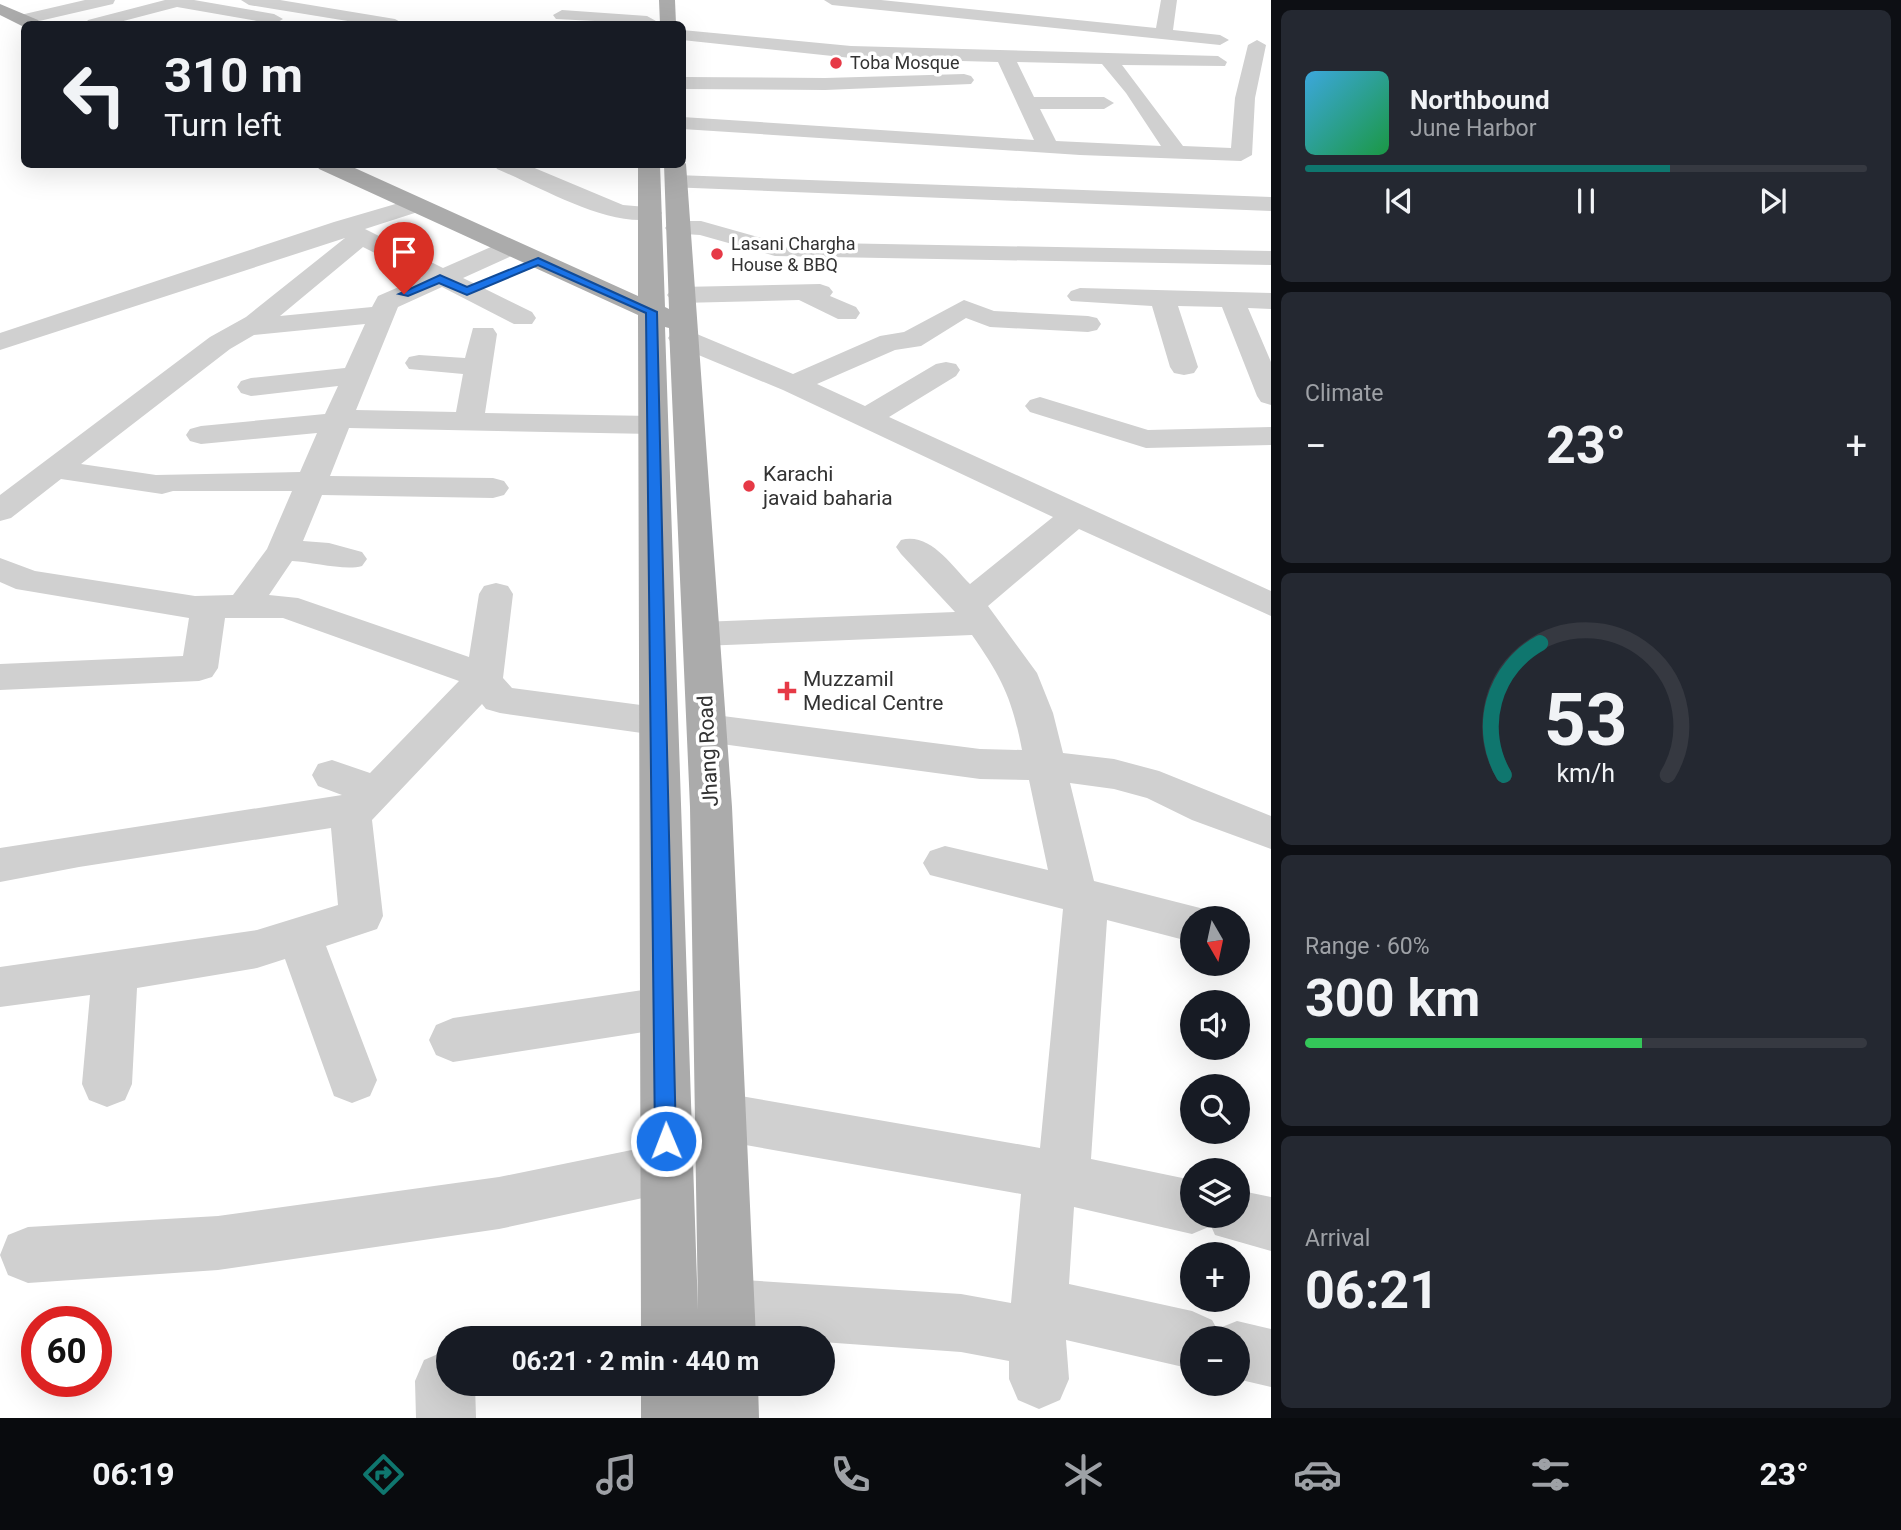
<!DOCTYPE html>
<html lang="en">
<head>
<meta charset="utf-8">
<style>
  body { margin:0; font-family:Roboto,sans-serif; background:#242831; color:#f1f3f6; height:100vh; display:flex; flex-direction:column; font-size:26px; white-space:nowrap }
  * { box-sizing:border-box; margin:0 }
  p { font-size:23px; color:#9ea1a6 }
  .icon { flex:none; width:38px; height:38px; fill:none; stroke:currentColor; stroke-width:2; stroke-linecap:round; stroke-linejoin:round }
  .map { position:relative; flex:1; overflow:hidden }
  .panel { display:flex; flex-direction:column; gap:10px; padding:10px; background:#0d0f14; width:630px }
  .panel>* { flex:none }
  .guide { position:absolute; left:21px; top:21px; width:665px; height:147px; border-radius:10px; box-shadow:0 7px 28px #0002; background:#171b24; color:#f1f3f6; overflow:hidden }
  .needle { width:46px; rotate:171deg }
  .tools { position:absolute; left:1180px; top:906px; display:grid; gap:14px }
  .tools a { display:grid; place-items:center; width:70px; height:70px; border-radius:50%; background:#171b24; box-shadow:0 7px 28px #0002; font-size:35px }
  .speed { position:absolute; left:21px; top:1306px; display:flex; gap:14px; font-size:35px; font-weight:700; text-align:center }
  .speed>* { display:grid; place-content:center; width:91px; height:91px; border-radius:50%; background:#171b24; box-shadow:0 7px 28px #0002; line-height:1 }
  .speed .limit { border:10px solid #d22; background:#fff; color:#111 }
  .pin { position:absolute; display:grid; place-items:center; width:60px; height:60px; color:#fff; margin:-72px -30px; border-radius:50% 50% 50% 0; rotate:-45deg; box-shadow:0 0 7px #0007 }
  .pin .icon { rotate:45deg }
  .me { position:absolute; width:77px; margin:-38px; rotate:359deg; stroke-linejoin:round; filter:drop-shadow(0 0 5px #0008) }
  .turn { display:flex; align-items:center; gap:24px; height:147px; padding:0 28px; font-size:32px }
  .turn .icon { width:91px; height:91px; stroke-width:2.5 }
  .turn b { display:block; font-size:49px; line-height:60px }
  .big { font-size:52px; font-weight:700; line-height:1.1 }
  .panel .tile { flex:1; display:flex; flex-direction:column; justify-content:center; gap:10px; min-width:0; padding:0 24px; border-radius:10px; background:#242831 }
  .panel .dial { align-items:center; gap:0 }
  .dial svg { height:182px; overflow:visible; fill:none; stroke:#363941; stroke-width:7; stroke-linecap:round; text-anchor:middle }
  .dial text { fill:#f1f3f6; stroke:none }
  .song { display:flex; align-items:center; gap:21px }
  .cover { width:84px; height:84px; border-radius:10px; background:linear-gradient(135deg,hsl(200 70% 55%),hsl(140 70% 35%)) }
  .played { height:7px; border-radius:4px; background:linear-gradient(90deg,#0f766e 65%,#363941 65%) }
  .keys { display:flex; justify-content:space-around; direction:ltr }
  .heat { display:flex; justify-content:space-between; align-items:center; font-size:38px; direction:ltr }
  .charge { height:10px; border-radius:5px; background:linear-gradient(90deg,#34c759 60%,#363941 0) }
  .trip { position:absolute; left:436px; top:1326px; width:399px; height:70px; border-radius:35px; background:#171b24; box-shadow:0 7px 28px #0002; font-weight:700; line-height:70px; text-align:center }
  .tabs { display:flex; height:112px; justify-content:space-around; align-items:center; background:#090b0e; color:#9ea1a6 }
  .tabs .icon { width:49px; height:49px }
  .tabs .active { color:#0f766e }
  .tabs b { font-size:32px; color:#f1f3f6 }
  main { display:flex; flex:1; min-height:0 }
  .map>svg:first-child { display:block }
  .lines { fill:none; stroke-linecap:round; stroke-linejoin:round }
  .minor { fill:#d0d0d0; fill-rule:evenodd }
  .major { fill:#ababab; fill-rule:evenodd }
  .route { fill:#1a73e8; stroke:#114b97; stroke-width:2 }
  .poi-dot { fill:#e63946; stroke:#fff; stroke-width:2.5 }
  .labels { text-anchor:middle; stroke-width:7; stroke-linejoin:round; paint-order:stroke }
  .far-poi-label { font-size:18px; fill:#333; stroke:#fff; text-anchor:start }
  .poi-label { font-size:21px; fill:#333; stroke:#fff; text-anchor:start }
  .street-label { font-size:21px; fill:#333; stroke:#fff }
</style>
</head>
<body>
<main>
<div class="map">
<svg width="1271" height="1418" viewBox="0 0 1271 1418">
  <rect width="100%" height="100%" fill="#fff"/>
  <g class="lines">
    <path class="minor" d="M 85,0 L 115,0 L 113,4 L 22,25 L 13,20 L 16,16 Z
      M 165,0 L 194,0 L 274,14 L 283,19 L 274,24 L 177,7 L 112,24 L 85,24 L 88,20 Z
      M 241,0 L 280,0 L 395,19 L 404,24 L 366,24 L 249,5 Z
      M 824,0 L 881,0 L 1156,28 L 1161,0 L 1177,0 L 1173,30 L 1220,35 L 1229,40 L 1220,45 L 832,5 Z
      M 562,10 L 647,16 L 656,21 L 653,24 L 556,19 L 553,15 Z
      M 682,30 L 851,46 L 1218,56 L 1227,62 L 1225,66 L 1122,65 L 1183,146 L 1231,148 L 1235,98 L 1248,45 L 1257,40 L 1266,45 L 1255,98 L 1252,155 L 1241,161 L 1080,155 L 682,129 L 682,117 L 1034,140 L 998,62 L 851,58 L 682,40 ZM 1017,62 L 1102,64 L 1126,93 L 1161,146 L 1056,141 L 1040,109 L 1104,109 L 1114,103 L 1104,97 L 1034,97 Z
      M 964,74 L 971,76 L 974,80 L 971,84 L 825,90 L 682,89 L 682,77 L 825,78 Z
      M 494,164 L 525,164 L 623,205 L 658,208 L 662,213 L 658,218 C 611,230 541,187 497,169 Z
      M 676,175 L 1271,197 L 1271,211 L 668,187 L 665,182 L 668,177 Z
      M 416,198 L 424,200 L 428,205 L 424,210 L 365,229 L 443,268 L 500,243 L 518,243 L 521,248 L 518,253 L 463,278 L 532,312 L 536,318 L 532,324 L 514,324 L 442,287 L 398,307 L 356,410 L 456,412 L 463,374 L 409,369 L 405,363 L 409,357 L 419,355 L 465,358 L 473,328 L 493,328 L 497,334 L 485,413 L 652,416 L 663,419 L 667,425 L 663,431 L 652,434 L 349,428 L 330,476 L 493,478 L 504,481 L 509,488 L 504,495 L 493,498 L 322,495 L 303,541 L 329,543 L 362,552 L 367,559 L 362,566 C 345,571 313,562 292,561 L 269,595 L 298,598 L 469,657 L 479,594 L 484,586 L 496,583 L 508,586 L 513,594 L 503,678 L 512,688 L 656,707 L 670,711 L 675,721 L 670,731 L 656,735 L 500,713 L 486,709 L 482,704 L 372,820 L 383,916 L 377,929 L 326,946 L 377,1080 L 370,1096 L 352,1103 L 334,1096 L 285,959 L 257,968 L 137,988 L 132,1084 L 125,1100 L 107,1107 L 89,1100 L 82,1084 L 90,995 L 0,1007 L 0,967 L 257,930 L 338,905 L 331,828 L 79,867 L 0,882 L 0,848 L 342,795 L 318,786 L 312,775 L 318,764 L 332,760 L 370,773 L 459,681 L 283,618 L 225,618 L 218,668 L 212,677 L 199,681 L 0,690 L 0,664 L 183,656 L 189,618 L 16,589 L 0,582 L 0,558 L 35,571 L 195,596 L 233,595 L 267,549 L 292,491 L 173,491 L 162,494 L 61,479 L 11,518 L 0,521 L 0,495 L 210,337 L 246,317 L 345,238 L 0,350 L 0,333 L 334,222 ZM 363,247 L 422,277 L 378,296 L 372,307 L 280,316 ZM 365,324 L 345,368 L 251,378 L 241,381 L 237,387 L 241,393 L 251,396 L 338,386 L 325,414 L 201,426 L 190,429 L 186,435 L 190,441 L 201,444 L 317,433 L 300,472 L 156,475 L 81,464 L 230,349 L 254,335 Z
      M 677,221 L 701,221 L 776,242 L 1271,251 L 1271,265 L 775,256 L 700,235 L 669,233 L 665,228 L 669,223 Z
      M 820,284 L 829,287 L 833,292 L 830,296 L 856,307 L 860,313 L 856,319 L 838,319 L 799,300 L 680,303 L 671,300 L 667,295 L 671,290 L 680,287 Z
      M 1080,288 L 1271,293 L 1271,309 L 1248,308 L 1271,362 L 1271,405 L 1261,402 L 1257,396 L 1222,307 L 1178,306 L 1198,367 L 1194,373 L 1184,375 L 1174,373 L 1170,367 L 1152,306 L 1071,301 L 1067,296 L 1071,291 Z
      M 964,300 L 994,311 L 1088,316 L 1097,318 L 1101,324 L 1097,330 L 1088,332 L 990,327 L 966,318 L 921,346 L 895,350 L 817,384 L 865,406 L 936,364 L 946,362 L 956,364 L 960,370 L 956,376 L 889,417 L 1271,591 L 1271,616 L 1079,529 L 988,606 L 1037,673 L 1053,713 L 1063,753 L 1114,759 L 1159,771 L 1271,816 L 1271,849 L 1192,820 L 1147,798 L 1114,789 L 1070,783 L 1094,881 L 1208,910 L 1212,919 L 1192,919 L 1192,942 L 1107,920 L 1091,1159 L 1192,1180 L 1192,1216 L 1237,1216 L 1237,1190 L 1271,1197 L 1271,1251 L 1215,1235 L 1211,1226 L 1192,1234 L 1074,1207 L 1069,1284 L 1192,1311 L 1212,1320 L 1217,1329 L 1237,1321 L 1271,1329 L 1271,1387 L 1237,1379 L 1237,1339 L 1192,1339 L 1192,1369 L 1066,1340 L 1069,1379 L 1060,1400 L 1039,1409 L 1018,1400 L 1009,1379 L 1009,1361 L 961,1352 L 822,1342 L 822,1339 L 727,1335 L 707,1327 L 699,1307 L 707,1287 L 727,1279 L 961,1294 L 1011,1303 L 1021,1194 L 723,1141 L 705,1134 L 698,1117 L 705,1100 L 723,1093 L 1040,1148 L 1063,909 L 930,875 L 923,863 L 930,851 L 945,846 L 1048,870 L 1029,780 L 980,779 L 707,742 L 693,738 L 687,728 L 693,718 L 707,714 L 980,749 L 1022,750 C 1012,698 1002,678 972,635 L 701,646 L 688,643 L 683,634 L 688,625 L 701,622 L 955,612 L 901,554 L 896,547 L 901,540 C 930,532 951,565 970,584 L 1053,517 L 783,390 L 672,344 L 668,338 L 672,332 L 692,332 L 793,374 L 880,336 L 904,332 Z
      M 1040,397 L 1148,430 L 1271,427 L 1271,445 L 1146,448 L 1030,412 L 1025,406 L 1030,400 Z
      M 663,987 L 680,993 L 687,1008 L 680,1023 L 663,1029 L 453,1062 L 436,1055 L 429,1040 L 436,1025 L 453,1018 Z
      M 666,1143 L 685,1150 L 692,1168 L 685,1186 L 666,1193 L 499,1229 L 218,1270 L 28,1283 L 8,1275 L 0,1255 L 8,1235 L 28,1227 L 218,1216 L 499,1177 Z
      M 445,1351 L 448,1353 L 448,1384 L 475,1384 L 476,1418 L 416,1418 L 415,1381 L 424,1360 Z"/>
    <path class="major" d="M 659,0 L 675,0 L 676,24 L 660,24 Z
      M 0,4 L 38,20 L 41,24 L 24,24 L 24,27 L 0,15 Z
      M 682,159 L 686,164 L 732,807 L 756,1339 L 641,1339 L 638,315 L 319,169 L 316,164 L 346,164 L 638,296 L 638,164 L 660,164 L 665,307 L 669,309 L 664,164 L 682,164 ZM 665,327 L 669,328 L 690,807 L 698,1311 Z
      M 641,1384 L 758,1384 L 759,1418 L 641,1418 Z"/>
  </g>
  <path class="route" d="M 538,258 L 657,312 L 676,1141 L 673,1148 L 666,1151 L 658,1148 L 655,1141 L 646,313 L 538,265 L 467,295 L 439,283 L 408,296 L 399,294 L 440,275 L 467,287 Z"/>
  <g class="poi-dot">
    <circle cx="836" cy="63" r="7"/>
    <circle cx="717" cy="254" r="7"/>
    <circle cx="749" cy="486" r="7"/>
    <path d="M783.5 680.5h7v7h7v7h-7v7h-7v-7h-7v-7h7z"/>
  </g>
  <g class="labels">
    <g class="far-poi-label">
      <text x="850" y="69">Toba Mosque</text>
      <text x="731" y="250">Lasani Chargha<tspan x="731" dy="21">House &amp; BBQ</tspan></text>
    </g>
    <g class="poi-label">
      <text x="763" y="481">Karachi<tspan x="763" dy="24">javaid baharia</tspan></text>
      <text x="803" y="686">Muzzamil<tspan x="803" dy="24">Medical Centre</tspan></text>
    </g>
    <g class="street-label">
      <text transform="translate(708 751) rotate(-93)" y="7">Jhang Road</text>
    </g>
  </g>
</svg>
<div class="tools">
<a><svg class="needle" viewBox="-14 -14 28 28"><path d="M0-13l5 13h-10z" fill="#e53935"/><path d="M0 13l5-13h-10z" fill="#9ea1a6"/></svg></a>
<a><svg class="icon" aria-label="sound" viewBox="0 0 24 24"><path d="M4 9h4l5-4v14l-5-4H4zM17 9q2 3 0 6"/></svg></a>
<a><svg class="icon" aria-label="search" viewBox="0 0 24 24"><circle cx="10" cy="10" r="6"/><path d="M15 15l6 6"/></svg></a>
<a><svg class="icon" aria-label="layers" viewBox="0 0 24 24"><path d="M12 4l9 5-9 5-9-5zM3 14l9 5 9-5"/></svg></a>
<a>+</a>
<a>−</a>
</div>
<div class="speed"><div class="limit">60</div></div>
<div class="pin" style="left:404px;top:294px;background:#d93025"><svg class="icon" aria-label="arrive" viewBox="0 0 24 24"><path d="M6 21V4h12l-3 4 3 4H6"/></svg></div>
<svg class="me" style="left:666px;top:1141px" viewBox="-20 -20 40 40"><circle r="17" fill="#1a73e8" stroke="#fff" stroke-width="3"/><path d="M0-11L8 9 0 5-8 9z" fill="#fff"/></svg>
<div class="trip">06:21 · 2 min · 440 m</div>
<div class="guide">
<div class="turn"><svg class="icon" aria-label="left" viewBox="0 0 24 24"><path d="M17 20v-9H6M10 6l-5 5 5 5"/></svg><div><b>310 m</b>Turn left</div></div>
</div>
</div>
<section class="panel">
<div class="tile">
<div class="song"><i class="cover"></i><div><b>Northbound</b><p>June Harbor</p></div></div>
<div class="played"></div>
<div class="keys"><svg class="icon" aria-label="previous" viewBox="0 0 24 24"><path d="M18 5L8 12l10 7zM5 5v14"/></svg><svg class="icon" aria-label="pause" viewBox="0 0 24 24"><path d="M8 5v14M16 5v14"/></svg><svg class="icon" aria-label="next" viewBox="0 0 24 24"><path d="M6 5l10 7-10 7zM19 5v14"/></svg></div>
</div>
<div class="tile"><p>Climate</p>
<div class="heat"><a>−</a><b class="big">23°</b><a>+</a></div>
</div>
<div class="tile dial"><svg viewBox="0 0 100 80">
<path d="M14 69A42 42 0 1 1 86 69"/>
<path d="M14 69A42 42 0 0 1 30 11" stroke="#0f766e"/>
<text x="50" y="56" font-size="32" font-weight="700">53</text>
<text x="50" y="72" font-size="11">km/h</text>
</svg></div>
<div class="tile"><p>Range · 60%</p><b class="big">300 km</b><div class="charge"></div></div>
<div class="tile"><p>Arrival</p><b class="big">06:21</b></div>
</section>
</main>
<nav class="tabs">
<b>06:19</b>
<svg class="icon active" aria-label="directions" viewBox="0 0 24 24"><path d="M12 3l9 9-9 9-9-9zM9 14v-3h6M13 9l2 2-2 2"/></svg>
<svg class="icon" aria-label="music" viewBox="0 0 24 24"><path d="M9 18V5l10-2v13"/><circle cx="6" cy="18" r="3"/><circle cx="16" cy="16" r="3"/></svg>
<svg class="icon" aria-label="phone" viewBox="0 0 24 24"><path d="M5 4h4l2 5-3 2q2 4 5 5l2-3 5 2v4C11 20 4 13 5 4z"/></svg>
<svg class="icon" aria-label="climate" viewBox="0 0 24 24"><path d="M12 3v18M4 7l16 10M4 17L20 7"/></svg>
<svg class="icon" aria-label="car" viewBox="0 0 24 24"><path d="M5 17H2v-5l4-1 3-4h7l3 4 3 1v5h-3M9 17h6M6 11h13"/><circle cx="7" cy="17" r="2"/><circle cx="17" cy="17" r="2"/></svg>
<svg class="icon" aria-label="filters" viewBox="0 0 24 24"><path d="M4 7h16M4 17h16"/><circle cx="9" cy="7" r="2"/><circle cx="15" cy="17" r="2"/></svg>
<b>23°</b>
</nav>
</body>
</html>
